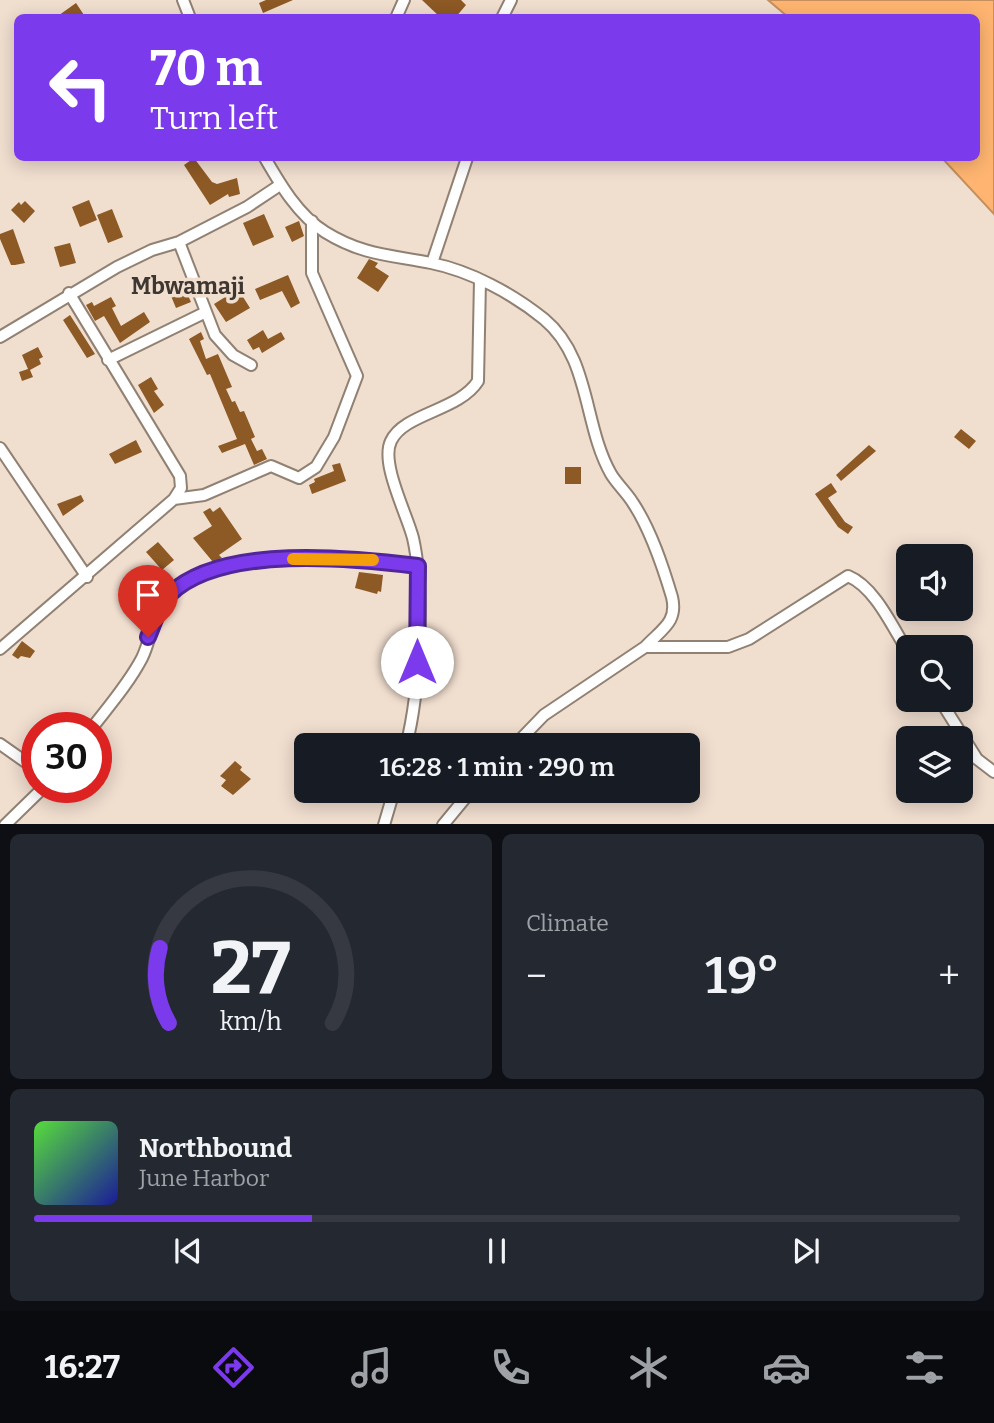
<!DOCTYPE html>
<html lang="en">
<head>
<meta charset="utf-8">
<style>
  body { margin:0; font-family:Bitter,serif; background:#242831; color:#f1f3f6; height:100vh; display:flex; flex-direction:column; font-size:26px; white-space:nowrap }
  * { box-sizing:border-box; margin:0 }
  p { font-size:23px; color:#9ea1a6 }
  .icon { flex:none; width:38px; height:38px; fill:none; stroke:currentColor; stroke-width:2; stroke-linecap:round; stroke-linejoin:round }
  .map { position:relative; height:824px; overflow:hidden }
  .side { display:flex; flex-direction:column; gap:10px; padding:10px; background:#0d0f14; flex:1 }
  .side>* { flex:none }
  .hud { position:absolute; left:14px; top:14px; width:966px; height:147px; border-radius:10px; box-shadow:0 4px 18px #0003; background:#7c3aed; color:#fff; overflow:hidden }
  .controls { position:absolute; left:896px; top:544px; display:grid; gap:14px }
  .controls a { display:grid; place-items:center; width:77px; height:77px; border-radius:10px; background:#171b24; box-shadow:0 4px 18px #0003; font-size:35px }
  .speed { position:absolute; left:21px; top:712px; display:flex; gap:14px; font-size:35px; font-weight:700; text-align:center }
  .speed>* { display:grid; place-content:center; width:91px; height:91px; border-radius:50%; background:#171b24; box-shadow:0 4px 18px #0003; line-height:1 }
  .speed .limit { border:10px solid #d22; background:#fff; color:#111 }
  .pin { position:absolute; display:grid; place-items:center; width:60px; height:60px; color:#fff; margin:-72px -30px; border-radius:50% 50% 50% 0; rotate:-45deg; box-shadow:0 0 7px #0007 }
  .pin .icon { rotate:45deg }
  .me { position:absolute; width:77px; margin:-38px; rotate:0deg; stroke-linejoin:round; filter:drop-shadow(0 0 5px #0008) }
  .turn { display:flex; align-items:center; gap:24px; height:147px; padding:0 21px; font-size:32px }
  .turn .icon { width:91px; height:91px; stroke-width:2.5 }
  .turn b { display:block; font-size:49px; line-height:60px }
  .big { font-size:52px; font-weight:600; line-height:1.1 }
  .side .widget { flex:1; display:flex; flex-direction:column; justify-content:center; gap:10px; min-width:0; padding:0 24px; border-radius:10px; background:#242831 }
  .side .dial { align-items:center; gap:0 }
  .dial svg { height:182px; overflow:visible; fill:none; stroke:#363941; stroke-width:7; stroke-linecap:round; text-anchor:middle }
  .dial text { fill:#f1f3f6; stroke:none }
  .song { display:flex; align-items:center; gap:21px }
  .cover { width:84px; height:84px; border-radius:10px; background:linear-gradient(135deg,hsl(110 70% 55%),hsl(240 70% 35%)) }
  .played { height:7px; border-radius:4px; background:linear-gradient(90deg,#7c3aed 30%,#363941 30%) }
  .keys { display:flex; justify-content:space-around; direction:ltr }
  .heat { display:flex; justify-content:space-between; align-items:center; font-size:38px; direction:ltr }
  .side .tiles { flex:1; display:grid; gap:10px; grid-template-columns:1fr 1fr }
  .widget:last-child { grid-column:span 2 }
  .trip { position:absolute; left:294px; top:733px; width:406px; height:70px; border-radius:10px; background:#171b24; box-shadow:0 4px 18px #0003; font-weight:600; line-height:70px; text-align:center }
  .tab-bar { display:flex; height:112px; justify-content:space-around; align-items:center; background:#090b0e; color:#9ea1a6 }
  .tab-bar .icon { width:49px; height:49px }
  .tab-bar .current { color:#7c3aed }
  .tab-bar b { font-size:32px; color:#f1f3f6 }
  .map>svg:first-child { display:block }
  .water { fill:#ffb571; stroke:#c58f5e; stroke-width:2 }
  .building { fill:#8d5924 }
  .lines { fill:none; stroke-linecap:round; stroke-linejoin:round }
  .minor-casing { stroke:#918173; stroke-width:14 }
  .minor { stroke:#fff; stroke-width:10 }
  .route-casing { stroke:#51269a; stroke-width:18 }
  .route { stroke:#7c3aed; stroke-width:12 }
  .slow { stroke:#f59e0b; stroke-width:12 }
  .labels { text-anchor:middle; stroke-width:7; stroke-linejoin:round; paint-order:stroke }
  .quarter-label { font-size:23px; font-weight:bold; fill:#3e3731; stroke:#f0decf }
</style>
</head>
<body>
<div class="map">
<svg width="994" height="825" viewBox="0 0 994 825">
  <rect width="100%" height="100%" fill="#f0decf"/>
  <path class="water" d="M 768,0 L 994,0 L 994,214 L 942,158 L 976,158 L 976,18 L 788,17 Z"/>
  <path class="building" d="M 266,0 L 293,0 L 263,13 L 259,3 Z
    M 422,0 L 461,0 L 466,5 L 455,18 L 441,18 Z
    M 76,3 L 86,18 L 55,18 Z
    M 194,158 L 212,182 L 217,184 L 237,178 L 240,194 L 229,197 L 228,194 L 210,205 L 184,165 Z
    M 89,200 L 97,220 L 80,227 L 72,207 Z
    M 25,201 L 35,211 L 24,223 L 11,210 L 19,202 L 21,205 Z
    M 112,209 L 123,237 L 108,243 L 97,215 Z
    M 264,214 L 274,237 L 253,246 L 243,223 Z
    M 299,221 L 304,236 L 292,242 L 285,227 Z
    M 13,229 L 25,263 L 15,265 L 11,265 L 0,239 L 0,234 Z
    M 70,243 L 76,263 L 60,267 L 54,247 Z
    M 369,259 L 378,263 L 375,267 L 389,276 L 378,292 L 357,278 Z
    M 288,275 L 300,303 L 291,308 L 282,291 L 260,300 L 255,289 Z
    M 185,289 L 191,302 L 176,308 L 171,296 Z
    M 238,289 L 250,308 L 226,322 L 214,304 Z
    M 111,297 L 116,306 L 112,308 L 121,326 L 144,312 L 150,322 L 120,343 L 104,316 L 95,321 L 86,305 L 92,302 L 94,306 Z
    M 70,315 L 95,354 L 87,358 L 63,320 Z
    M 263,330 L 268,339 L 281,332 L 285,339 L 262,353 L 259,347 L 253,350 L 247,340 Z
    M 201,332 L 204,339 L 200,341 L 206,359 L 218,354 L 232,387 L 226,389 L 232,402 L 235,401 L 240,412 L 244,411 L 255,437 L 251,439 L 257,451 L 262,449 L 267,459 L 254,465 L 245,444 L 222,453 L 218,446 L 237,439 L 210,374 L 207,375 L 189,339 Z
    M 38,347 L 43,357 L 39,359 L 41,364 L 30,370 L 33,377 L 22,381 L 19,372 L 28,369 L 22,355 Z
    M 151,377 L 158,389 L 154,391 L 164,405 L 154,413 L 138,385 Z
    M 961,429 L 976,441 L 969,449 L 954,437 Z
    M 136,440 L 142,452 L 115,464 L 109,454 Z
    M 869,445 L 876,451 L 841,481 L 836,475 Z
    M 340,463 L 346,481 L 312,494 L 309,485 L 315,482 L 314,479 L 334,471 L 332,465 Z
    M 565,467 L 581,467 L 581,484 L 565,484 Z
    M 831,483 L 837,492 L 828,498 L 845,522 L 853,527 L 848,534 L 838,527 L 815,494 Z
    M 81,495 L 84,501 L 63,516 L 57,504 Z
    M 220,507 L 242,539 L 219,555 L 222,558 L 213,562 L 193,538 L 212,526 L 203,512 L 210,508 L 213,512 Z
    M 158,542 L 174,560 L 162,570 L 146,552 Z
    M 359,572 L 383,575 L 381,592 L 378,591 L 377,594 L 355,588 Z
    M 22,641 L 35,651 L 30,658 L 21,656 L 18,659 L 12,655 Z
    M 235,761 L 242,767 L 240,770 L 251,779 L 233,795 L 221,786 L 226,780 L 220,776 Z"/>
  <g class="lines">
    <g class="minor-casing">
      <path id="minor" d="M 183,0 L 190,18
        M 396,18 L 404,0
        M 502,18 L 511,0
        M 265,158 C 280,184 298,215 325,232 C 362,255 390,255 431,263 C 471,271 513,294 544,319 C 591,358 583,425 611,474 C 617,484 627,493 633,503 C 651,530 663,567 672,597 C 678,622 662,629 645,647
        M 179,242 L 215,335 L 233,355 L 251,365
        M 432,263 L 467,158
        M 0,337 L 117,267 L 152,250 L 179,242 L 247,207 L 280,185
        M 108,360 L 206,312
        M 0,448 L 87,577
        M 174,499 L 204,495 L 271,466 L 299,478 L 316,467 L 334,437 L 357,376 L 312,273 L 312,221
        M 0,649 L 174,499 L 181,488 L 180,476 L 69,293
        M 940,700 L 977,759 L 994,772
        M 92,728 C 109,706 129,683 142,658 C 152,638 152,613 169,595 C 217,544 355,557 418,566
        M 0,744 L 37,770
        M 406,746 C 420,692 425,591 413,538 C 407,514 380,463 391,441 C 404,413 459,411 478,381 L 480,280
        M 514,746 L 544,715 L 645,647 L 728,647 L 749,639 L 848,576 C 875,587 893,628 908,652
        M 5,825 L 43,788
        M 384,825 L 394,791
        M 443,825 L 471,791"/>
    </g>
    <use href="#minor" class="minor"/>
  </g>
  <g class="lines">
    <g class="route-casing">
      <path id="route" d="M 148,637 C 154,623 159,605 170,594 C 222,544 353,558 418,566 L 417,662"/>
    </g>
    <use href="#route" class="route"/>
    <path class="slow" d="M 293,559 L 373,560"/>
  </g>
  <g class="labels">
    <g class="quarter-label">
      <text x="188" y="294">Mbwamaji</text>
    </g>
  </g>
</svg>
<div class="controls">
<a><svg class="icon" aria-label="sound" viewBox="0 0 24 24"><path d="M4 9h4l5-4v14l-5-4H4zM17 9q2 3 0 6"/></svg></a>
<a><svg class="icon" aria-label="search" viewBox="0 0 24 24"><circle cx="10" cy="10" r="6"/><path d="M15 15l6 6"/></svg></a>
<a><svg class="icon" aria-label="layers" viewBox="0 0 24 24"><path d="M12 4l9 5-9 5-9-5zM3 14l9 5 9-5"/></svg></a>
</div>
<div class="speed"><div class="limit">30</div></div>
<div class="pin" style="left:148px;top:637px;background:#d93025"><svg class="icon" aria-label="arrive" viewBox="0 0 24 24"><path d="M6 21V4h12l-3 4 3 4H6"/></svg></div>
<svg class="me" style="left:417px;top:662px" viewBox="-20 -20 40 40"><circle r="19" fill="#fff"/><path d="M0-13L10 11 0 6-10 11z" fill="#7c3aed"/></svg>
<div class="trip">16:28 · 1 min · 290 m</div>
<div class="hud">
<div class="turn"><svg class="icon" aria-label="left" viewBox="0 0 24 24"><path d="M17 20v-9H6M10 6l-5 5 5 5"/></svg><div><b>70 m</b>Turn left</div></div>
</div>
</div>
<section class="side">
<div class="tiles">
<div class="widget dial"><svg viewBox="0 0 100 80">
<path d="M14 69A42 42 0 1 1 86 69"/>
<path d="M14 69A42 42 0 0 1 10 36" stroke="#7c3aed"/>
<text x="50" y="56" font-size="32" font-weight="700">27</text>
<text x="50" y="72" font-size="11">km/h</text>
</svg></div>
<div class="widget"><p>Climate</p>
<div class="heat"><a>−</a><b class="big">19°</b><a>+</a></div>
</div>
<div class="widget">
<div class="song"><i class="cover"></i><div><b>Northbound</b><p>June Harbor</p></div></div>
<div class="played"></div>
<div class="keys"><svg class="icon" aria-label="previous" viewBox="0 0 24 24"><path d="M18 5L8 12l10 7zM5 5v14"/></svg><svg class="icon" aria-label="pause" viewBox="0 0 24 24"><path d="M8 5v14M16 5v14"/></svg><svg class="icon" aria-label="next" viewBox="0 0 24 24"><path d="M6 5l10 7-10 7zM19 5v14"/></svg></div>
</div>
</div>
</section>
<nav class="tab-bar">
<b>16:27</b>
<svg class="icon current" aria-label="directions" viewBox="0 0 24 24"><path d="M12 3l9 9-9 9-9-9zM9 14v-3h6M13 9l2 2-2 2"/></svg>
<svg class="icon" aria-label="music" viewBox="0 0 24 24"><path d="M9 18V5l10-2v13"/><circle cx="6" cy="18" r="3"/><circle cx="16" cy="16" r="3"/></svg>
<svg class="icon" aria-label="phone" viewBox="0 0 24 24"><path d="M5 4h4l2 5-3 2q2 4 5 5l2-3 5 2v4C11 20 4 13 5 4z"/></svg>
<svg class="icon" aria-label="climate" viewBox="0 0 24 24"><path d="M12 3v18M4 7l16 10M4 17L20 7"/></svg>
<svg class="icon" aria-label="car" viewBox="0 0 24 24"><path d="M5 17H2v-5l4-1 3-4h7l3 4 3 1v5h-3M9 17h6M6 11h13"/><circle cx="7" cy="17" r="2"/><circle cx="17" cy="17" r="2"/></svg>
<svg class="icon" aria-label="filters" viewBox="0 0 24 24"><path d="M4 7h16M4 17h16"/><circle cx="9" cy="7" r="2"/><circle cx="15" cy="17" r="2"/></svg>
</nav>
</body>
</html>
